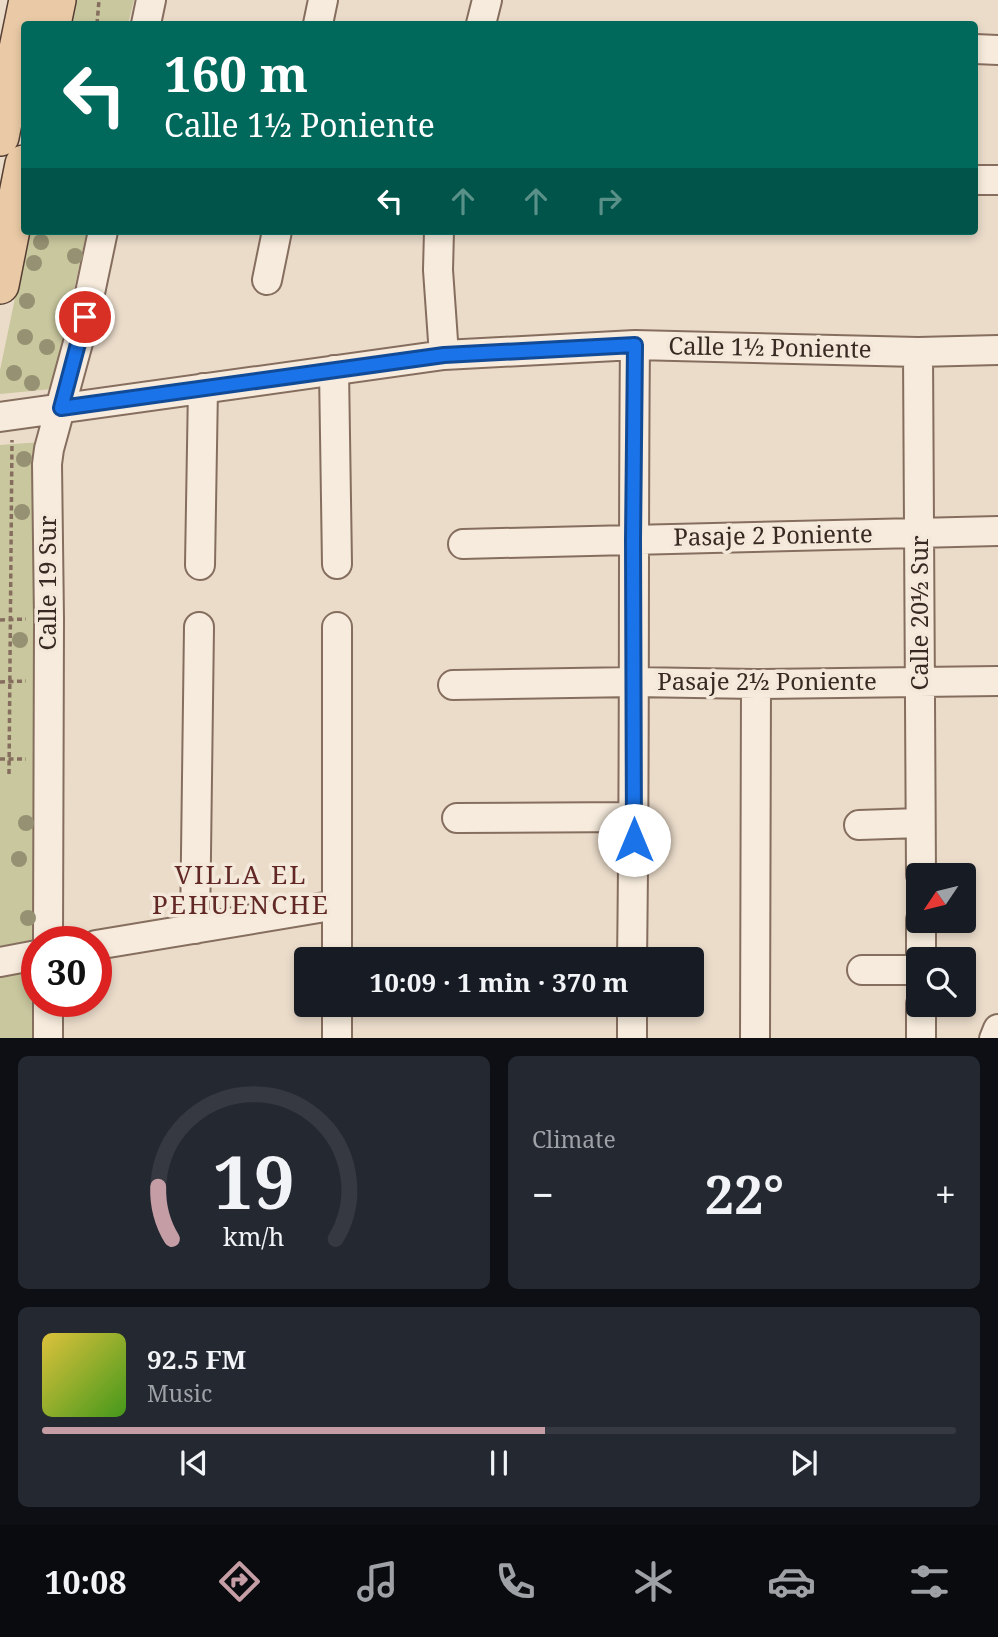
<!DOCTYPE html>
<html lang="en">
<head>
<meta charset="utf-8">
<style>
  body { margin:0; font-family:"Noto Serif",serif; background:#242831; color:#f1f3f6; height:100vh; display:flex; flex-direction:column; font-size:26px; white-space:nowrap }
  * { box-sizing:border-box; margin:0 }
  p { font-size:23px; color:#9ea1a6 }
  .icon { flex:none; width:38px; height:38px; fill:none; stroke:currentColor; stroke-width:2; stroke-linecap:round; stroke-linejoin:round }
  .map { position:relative; height:1038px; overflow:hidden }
  .drawer { display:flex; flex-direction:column; gap:18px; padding:18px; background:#0d0f14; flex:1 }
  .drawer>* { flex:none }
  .top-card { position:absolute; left:21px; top:21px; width:957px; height:214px; border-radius:7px; box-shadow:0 4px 10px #0003; background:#00695c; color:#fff; overflow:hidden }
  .needle { width:46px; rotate:235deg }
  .tools { position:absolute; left:906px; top:863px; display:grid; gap:14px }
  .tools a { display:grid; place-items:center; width:70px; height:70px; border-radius:7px; background:#171b24; box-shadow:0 4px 10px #0003; font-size:35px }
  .speed { position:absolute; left:21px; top:926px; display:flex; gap:14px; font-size:35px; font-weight:700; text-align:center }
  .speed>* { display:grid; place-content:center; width:91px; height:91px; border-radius:50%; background:#171b24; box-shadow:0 4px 10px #0003; line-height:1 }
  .speed .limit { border:10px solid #d22; background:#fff; color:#111 }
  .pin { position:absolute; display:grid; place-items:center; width:60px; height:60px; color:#fff; margin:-30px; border:4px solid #fff; border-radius:50%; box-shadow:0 2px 7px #0007 }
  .me { position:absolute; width:77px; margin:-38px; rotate:0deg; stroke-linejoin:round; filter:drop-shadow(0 0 5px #0008) }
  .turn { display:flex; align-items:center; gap:24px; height:147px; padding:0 28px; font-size:32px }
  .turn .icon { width:91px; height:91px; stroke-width:2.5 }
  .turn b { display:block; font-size:49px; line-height:60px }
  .lanes { display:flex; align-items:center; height:66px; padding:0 28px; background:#0003; justify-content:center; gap:35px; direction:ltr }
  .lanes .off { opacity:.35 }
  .big { font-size:52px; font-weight:700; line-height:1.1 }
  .drawer .card { flex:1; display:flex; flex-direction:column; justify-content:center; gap:10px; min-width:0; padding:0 24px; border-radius:10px; background:#242831 }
  .drawer .dial { align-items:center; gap:0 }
  .dial svg { height:182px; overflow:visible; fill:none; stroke:#363941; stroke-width:7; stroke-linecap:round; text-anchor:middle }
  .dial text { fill:#f1f3f6; stroke:none }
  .song { display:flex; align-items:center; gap:21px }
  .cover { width:84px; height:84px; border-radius:10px; background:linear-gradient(135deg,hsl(50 70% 55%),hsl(100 70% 35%)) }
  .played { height:7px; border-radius:4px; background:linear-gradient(90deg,#c59da5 55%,#363941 55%) }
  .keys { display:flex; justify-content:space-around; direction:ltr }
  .heat { display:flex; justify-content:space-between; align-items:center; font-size:38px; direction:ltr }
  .drawer .tiles { flex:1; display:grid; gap:18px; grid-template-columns:1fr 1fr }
  .card:last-child { grid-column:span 2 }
  .trip { position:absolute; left:294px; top:947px; width:410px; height:70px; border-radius:7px; background:#171b24; box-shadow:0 4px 10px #0003; font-weight:700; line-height:70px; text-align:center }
  .dock { display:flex; height:112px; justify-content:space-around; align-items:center; background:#090b0e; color:#9ea1a6 }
  .dock .icon { width:49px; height:49px }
  .dock .active { color:#c59da5 }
  .dock b { font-size:32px; color:#f1f3f6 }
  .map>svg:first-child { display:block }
  .green { fill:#c9c79e }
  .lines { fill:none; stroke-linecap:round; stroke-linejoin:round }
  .minor-casing { stroke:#866e5f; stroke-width:32 }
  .major-casing { stroke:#553e33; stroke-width:40 }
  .path { stroke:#866e5f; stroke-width:3.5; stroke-dasharray:5 3.5; stroke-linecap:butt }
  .minor { stroke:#f6ebdc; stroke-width:28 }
  .major { stroke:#eacaa6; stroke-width:37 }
  .tree { fill:#959172 }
  .route-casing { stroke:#114b97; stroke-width:18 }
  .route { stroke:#1a73e8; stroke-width:12 }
  .labels { text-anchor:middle; stroke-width:7; stroke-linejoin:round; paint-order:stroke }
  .street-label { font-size:24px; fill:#382922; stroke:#f3e8d9 }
  .neighbourhood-label { font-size:26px; letter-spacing:2px; fill:#612825; stroke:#f3e8d9 }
</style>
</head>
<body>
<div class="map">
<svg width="998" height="1039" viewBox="0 0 998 1039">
  <rect width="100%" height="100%" fill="#ebdcca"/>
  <path class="green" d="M 72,0 L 134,0 L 128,24 L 68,24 Z
    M 29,231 L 87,231 L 52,389 L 0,394 L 0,370 Z
    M 41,442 L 37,1038 L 0,1039 L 0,445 Z"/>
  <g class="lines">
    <g class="minor-casing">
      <path id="minor" d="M 146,24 L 151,0
        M 318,24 L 323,0
        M 481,24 L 487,0
        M 975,49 L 998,50
        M 975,180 L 998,180
        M 439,231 L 438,270 L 444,355
        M 267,280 L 277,231
        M 918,352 L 921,875
        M 334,370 L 337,564
        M 0,417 L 444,355 L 635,345 L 918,352 L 998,350
        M 463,544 L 998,531
        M 200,565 L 203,388
        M 453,685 L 634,682 L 756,684 L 998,681
        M 457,818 L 634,817
        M 859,825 L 920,823
        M 921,920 L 921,959
        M 195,929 L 199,627
        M 48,942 L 49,619 L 47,464 L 49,449 L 85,317 L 103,231
        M 96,945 L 337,905
        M 337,959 L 337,627
        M 632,959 C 635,754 633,550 635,345
        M 0,962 L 37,955
        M 862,970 L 919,970
        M 337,1004 L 337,1039
        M 921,1004 L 921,1039
        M 48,1039 L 48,1001
        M 632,1039 L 632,1004
        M 755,1039 L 756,684
        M 994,1039 L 998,1029"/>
    </g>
    <g class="major-casing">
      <path id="major" d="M 52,24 L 57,0
        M 0,137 L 28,0
        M 0,285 L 24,164"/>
    </g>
    <path class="path" d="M 97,24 L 99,0
      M 0,620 L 26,619
      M 0,682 L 26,681
      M 0,759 L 26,759
      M 9,774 L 12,440"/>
    <use href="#minor" class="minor"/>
    <use href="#major" class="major"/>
  </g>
  <g class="tree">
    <circle cx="41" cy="242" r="8"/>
    <circle cx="75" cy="256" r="8"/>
    <circle cx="34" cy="263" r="8"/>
    <circle cx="27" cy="301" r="8"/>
    <circle cx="25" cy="337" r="8"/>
    <circle cx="47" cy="347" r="8"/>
    <circle cx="14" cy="373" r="8"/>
    <circle cx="32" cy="383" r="8"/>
    <circle cx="24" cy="459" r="8"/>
    <circle cx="22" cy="512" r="8"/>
    <circle cx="20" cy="640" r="8"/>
    <circle cx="26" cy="823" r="8"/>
    <circle cx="19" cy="859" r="8"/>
    <circle cx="28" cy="918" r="8"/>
  </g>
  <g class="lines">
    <g class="route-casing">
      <path id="route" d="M 85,317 L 61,408 L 444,355 L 635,345 L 633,540 L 634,840"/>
    </g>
    <use href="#route" class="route"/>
  </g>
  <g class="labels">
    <g class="street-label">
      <text transform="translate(770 348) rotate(1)" y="8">Calle 1½ Poniente</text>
      <text transform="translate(773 536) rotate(-1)" y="8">Pasaje 2 Poniente</text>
      <text transform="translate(48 583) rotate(-90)" y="8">Calle 19 Sur</text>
      <text transform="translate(920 613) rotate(-90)" y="8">Calle 20½ Sur</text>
      <text x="767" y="690">Pasaje 2½ Poniente</text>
    </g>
    <g class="neighbourhood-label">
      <text x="241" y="884">VILLA EL<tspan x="241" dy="30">PEHUENCHE</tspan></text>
    </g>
  </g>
</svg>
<div class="tools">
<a><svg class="needle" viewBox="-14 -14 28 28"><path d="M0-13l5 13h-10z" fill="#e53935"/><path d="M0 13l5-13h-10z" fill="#9ea1a6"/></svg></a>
<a><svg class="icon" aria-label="search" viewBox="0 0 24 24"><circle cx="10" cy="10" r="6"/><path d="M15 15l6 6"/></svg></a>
</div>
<div class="speed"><div class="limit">30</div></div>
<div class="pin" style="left:85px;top:317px;background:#d93025"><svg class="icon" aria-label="arrive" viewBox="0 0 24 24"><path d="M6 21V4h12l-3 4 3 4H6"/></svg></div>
<svg class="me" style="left:634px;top:840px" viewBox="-20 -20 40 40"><circle r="19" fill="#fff"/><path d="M0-13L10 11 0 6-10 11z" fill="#1a73e8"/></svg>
<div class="trip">10:09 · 1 min · 370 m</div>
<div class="top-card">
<div class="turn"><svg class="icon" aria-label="left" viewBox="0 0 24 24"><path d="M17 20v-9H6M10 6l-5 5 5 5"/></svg><div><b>160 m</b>Calle 1½ Poniente</div></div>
<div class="lanes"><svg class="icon" aria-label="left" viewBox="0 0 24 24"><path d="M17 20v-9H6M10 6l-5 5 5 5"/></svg><svg class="icon off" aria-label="ahead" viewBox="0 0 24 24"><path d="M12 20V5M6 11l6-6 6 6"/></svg><svg class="icon off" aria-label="ahead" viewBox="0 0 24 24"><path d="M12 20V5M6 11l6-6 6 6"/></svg><svg class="icon off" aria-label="right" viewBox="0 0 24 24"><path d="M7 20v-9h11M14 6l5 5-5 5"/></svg></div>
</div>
</div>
<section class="drawer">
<div class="tiles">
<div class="card dial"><svg viewBox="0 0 100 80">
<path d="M14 69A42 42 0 1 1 86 69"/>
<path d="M14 69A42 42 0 0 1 8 46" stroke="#c59da5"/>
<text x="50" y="56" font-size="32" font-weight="700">19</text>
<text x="50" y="72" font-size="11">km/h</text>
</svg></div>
<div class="card"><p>Climate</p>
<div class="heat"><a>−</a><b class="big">22°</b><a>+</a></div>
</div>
<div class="card">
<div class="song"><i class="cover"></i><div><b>92.5 FM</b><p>Music</p></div></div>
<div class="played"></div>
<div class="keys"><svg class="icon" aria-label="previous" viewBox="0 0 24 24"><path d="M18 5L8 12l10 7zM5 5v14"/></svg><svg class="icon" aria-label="pause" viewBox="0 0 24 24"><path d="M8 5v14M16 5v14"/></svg><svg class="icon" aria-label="next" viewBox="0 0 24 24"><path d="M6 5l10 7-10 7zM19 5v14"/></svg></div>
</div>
</div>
</section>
<nav class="dock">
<b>10:08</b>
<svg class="icon active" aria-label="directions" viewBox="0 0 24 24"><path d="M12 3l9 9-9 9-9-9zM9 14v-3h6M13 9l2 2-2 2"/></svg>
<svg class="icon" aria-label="music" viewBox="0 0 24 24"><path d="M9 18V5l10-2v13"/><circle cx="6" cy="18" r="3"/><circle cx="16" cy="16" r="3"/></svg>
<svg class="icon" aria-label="phone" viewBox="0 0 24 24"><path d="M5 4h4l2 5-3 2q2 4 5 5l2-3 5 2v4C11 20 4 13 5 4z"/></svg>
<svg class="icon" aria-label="climate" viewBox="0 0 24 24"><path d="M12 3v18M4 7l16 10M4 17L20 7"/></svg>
<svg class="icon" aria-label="car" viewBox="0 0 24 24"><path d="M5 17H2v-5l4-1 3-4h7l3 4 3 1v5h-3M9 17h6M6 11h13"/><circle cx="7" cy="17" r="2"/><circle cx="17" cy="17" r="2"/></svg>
<svg class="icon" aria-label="filters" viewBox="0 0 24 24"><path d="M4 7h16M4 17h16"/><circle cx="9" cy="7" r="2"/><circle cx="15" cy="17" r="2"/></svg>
</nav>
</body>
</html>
